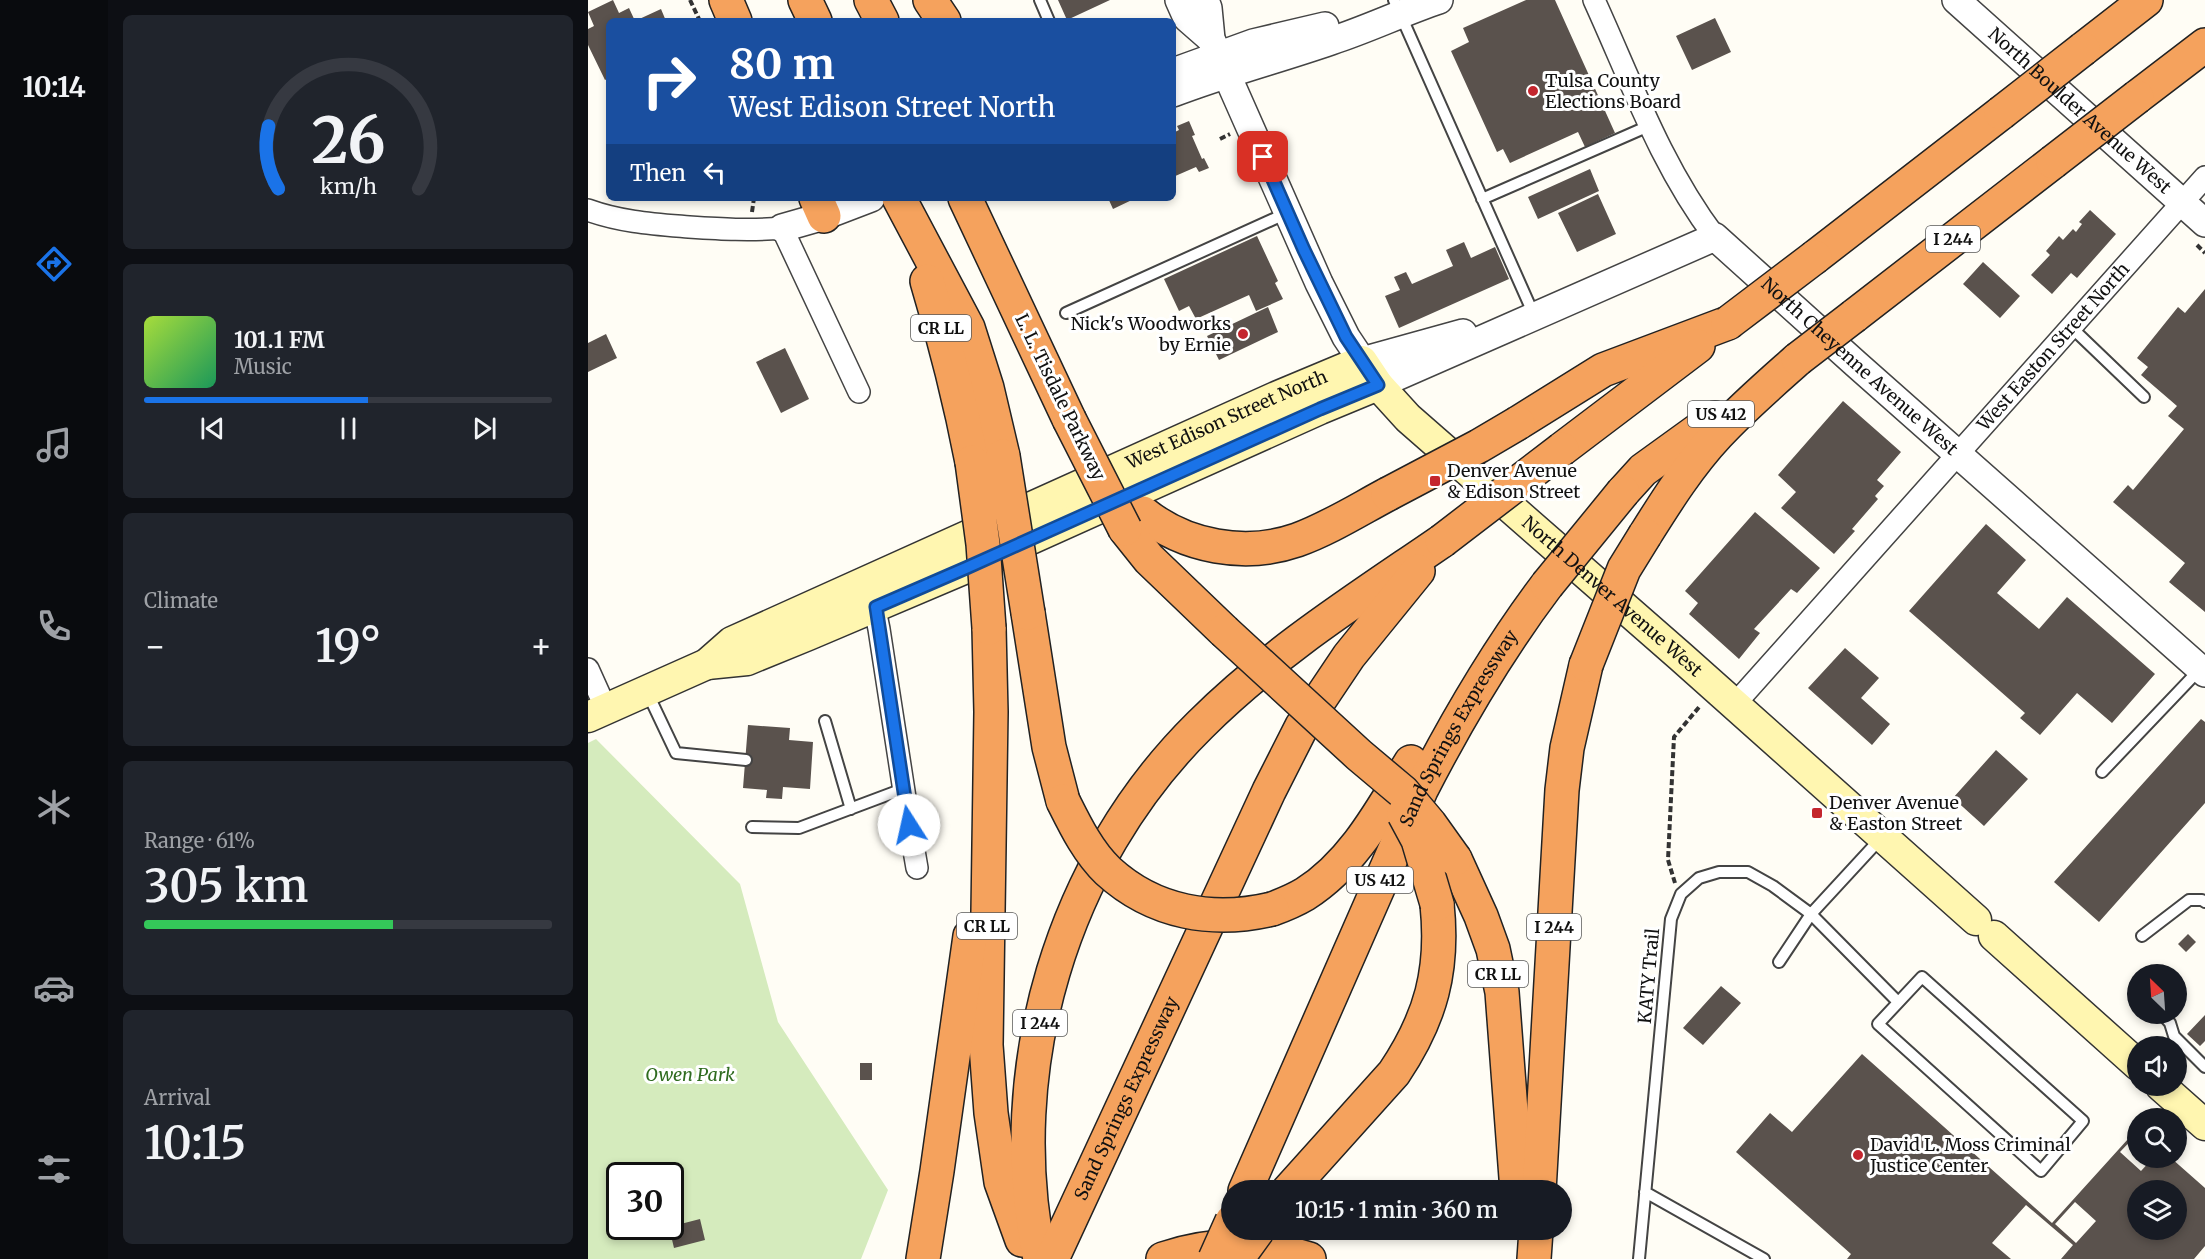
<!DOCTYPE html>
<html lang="en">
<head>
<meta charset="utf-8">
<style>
  body { margin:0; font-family:Merriweather,serif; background:#20242c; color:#f1f3f6; height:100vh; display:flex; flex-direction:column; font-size:22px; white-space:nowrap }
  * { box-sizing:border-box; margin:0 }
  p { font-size:20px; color:#9ea1a6 }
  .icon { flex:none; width:33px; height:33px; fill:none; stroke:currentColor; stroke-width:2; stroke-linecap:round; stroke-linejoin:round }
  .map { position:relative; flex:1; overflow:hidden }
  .details { display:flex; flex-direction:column; gap:15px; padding:15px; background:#0d0f14; width:480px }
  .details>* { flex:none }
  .top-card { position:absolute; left:18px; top:18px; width:570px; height:183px; border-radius:9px; box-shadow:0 3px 9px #0003; background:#1a4fa0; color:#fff; overflow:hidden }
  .needle { width:39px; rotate:335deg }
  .controls { position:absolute; left:1539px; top:964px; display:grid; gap:12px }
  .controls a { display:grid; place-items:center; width:60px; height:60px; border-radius:50%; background:#171b24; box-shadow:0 3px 9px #0003; font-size:30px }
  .speed { position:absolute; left:18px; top:1162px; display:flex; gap:12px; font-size:30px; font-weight:700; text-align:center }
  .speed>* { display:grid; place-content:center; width:78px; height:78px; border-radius:50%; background:#171b24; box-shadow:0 3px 9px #0003; line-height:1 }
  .speed .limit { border:3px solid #111; border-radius:9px; background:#fff; color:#111 }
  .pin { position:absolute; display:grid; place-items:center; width:51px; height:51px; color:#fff; margin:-26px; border-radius:12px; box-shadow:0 3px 9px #0006 }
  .me { position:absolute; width:66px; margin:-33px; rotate:350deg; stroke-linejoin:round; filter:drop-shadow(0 0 4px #0008) }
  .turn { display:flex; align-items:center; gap:21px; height:126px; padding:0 24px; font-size:27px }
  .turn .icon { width:78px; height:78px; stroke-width:2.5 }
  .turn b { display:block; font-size:42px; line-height:51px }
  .then { display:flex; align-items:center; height:57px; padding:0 24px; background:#0003; gap:12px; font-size:22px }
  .big { font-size:45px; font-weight:600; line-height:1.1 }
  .details .tile { flex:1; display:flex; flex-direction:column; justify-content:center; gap:9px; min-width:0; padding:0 21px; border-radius:9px; background:#20242c }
  .details .dial { align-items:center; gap:0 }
  .dial svg { height:156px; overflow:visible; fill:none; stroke:#363941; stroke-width:7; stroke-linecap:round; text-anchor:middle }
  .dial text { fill:#f1f3f6; stroke:none }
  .song { display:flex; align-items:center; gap:18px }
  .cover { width:72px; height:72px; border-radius:9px; background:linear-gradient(135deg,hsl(80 70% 55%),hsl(150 70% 35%)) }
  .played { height:6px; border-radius:3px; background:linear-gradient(90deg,#1a73e8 55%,#363941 55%) }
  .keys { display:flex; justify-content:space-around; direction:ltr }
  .heat { display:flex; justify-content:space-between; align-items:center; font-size:33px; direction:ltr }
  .charge { height:9px; border-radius:4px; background:linear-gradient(90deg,#34c759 61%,#363941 0) }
  .trip { position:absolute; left:633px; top:1180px; width:351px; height:60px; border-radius:30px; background:#171b24; box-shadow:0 3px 9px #0003; font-weight:600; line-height:60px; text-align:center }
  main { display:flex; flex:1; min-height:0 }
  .tab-bar { display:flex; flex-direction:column; width:108px; justify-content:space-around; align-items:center; background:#090b0e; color:#9ea1a6 }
  .tab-bar .icon { width:42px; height:42px }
  .tab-bar .on { color:#1a73e8 }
  .tab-bar b { font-size:27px; color:#f1f3f6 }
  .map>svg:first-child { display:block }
  .green { fill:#d5ebbd; fill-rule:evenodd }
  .building { fill:#5a524d; fill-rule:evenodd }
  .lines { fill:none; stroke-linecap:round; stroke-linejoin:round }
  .service-casing { stroke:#444; stroke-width:14 }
  .minor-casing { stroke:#444; stroke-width:24 }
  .tertiary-casing { stroke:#444; stroke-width:30 }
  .secondary-casing { stroke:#333; stroke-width:33 }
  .motorway-casing { stroke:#222; stroke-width:36 }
  .path { stroke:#333; stroke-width:4; stroke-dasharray:6 3; stroke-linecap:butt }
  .service { stroke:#fff; stroke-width:10 }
  .minor { stroke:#fff; stroke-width:21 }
  .tertiary { stroke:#fff; stroke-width:27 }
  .secondary { stroke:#fff6b0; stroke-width:30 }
  .motorway { stroke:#f5a25d; stroke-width:33 }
  .motorway-bridge-casing { stroke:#222; stroke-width:36; stroke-linecap:butt }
  .motorway-bridge { stroke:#f5a25d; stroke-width:33 }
  .route-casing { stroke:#114b97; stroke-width:15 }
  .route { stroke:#1a73e8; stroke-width:10 }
  .poi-dot { fill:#c4262e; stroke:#fff; stroke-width:2 }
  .labels { text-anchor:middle; stroke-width:6; stroke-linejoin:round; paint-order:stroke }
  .shield { fill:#fff; stroke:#585858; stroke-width:1.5 }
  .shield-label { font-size:16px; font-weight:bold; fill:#111 }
  .poi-label { font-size:18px; fill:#111; stroke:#fff; text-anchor:start }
  .street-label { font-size:18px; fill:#111; stroke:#fff }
  .park-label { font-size:18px; font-style:italic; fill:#2f6b1f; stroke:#fff }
</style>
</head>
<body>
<main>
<nav class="tab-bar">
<b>10:14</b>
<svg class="icon on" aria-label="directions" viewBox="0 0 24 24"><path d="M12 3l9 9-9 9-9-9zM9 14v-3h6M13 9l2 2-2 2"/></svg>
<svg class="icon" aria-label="music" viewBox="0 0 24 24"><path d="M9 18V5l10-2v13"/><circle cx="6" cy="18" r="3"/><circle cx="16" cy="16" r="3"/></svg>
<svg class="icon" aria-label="phone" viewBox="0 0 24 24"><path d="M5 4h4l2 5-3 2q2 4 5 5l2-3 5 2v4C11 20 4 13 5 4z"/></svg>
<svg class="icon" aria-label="climate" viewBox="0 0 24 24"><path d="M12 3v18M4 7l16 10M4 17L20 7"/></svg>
<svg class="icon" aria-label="car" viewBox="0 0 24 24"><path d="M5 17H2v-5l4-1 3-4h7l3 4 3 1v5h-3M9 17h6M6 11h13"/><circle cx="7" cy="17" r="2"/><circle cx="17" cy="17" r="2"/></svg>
<svg class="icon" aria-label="filters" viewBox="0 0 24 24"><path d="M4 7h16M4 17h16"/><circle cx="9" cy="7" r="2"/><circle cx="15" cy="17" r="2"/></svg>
</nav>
<section class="details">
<div class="tile dial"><svg viewBox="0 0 100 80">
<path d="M14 69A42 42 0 1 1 86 69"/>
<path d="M14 69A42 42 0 0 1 9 37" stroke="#1a73e8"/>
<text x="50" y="56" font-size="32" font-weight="700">26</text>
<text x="50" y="72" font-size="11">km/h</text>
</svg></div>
<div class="tile">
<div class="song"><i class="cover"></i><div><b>101.1 FM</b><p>Music</p></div></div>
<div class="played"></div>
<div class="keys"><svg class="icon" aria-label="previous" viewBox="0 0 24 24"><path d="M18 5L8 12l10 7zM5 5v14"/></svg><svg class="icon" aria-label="pause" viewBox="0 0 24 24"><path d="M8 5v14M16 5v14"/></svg><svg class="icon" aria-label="next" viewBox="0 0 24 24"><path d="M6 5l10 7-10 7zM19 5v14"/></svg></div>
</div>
<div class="tile"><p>Climate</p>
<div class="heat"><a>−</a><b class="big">19°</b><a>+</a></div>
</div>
<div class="tile"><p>Range · 61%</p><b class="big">305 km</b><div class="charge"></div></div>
<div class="tile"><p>Arrival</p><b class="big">10:15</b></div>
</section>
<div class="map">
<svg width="1617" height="1259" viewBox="0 0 1617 1259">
  <rect width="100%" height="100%" fill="#fffdf5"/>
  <path class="green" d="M 8,739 L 152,884 L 190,1022 L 300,1190 L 273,1259 L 0,1259 L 0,743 ZM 32,1176 L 82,1176 L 82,1227 L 32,1227 Z"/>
  <path class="building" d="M 25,0 L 31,13 L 41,8 L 47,21 L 73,9 L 78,21 L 21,21 L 21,78 L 17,80 L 0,45 L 0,29 L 6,26 L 0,12 Z
    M 470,0 L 522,0 L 479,20 Z
    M 938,0 L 967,0 L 1027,133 L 997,147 L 990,132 L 922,163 L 915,149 L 909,152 L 863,51 L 881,42 L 875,28 Z
    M 1127,18 L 1143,52 L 1104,70 L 1088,36 Z
    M 601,121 L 607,135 L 604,136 L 614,159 L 616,158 L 621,168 L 611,172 L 608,167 L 585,177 L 585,133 L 591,130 L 589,126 Z
    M 1002,169 L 1011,191 L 950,219 L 940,197 Z
    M 1010,194 L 1028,234 L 989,252 L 970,213 Z
    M 520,198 L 548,198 L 525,209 Z
    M 1502,210 L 1528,234 L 1489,278 L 1483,273 L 1464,294 L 1443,275 L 1462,255 L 1458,251 L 1471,236 L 1475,240 L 1485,229 L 1488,232 L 1494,224 L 1491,222 Z
    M 669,236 L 690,281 L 687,283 L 695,299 L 668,311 L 661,295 L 608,319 L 601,306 L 591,311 L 576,279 Z
    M 876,242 L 883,258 L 907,247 L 921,279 L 811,328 L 797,296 L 812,290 L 806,277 L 818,272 L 824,284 L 865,266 L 858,250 Z
    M 1395,262 L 1432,296 L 1412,318 L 1375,284 Z
    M 1617,289 L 1617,612 L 1581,582 L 1597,563 L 1525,502 L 1540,485 L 1545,490 L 1596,429 L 1580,416 L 1589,406 L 1553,375 L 1560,367 L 1549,358 L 1590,307 L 1597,313 Z
    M 680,307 L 690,332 L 631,360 L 619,336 Z
    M 18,334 L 29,358 L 0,372 L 0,343 Z
    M 197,348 L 221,399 L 193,413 L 168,362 Z
    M 1255,401 L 1313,452 L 1289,480 L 1296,486 L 1287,496 L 1290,499 L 1264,529 L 1267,531 L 1246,554 L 1193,508 L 1208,492 L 1190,475 Z
    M 1167,512 L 1232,568 L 1209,593 L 1203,589 L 1166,629 L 1172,633 L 1151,659 L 1101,614 L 1110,603 L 1097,591 Z
    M 1398,524 L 1438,560 L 1409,593 L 1451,629 L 1479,597 L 1567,674 L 1524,723 L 1489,693 L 1452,735 L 1432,718 L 1437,713 L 1321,611 Z
    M 1257,648 L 1291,678 L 1273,698 L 1302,724 L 1284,745 L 1220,688 Z
    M 1613,719 L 1617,722 L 1617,803 L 1511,922 L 1466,882 Z
    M 160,725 L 202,728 L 201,740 L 225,742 L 222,789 L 195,787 L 194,799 L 178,798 L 179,790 L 155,788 Z
    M 1408,750 L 1440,779 L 1396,826 L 1365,798 Z
    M 1600,934 L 1608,942 L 1598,952 L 1590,944 Z
    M 1133,986 L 1153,1003 L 1115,1045 L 1095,1028 Z
    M 1617,1015 L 1617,1041 L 1612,1046 L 1599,1034 Z
    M 1274,1054 L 1464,1223 L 1550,1128 L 1550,1133 L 1532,1152 L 1553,1171 L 1565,1158 L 1583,1158 L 1617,1188 L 1617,1246 L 1606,1259 L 1473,1259 L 1485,1245 L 1438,1205 L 1404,1243 L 1423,1259 L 1259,1259 L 1263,1254 L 1148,1152 L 1182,1113 L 1204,1132 ZM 1550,1191 L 1588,1191 L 1588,1230 L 1550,1230 ZM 1487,1202 L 1508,1221 L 1488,1243 L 1467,1224 Z
    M 272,1063 L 284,1063 L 284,1080 L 272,1080 Z
    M 112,1219 L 117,1240 L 86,1248 L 81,1227 Z"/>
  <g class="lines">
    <g class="service-casing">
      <path id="service" d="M 452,0 L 461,21
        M 806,0 L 946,315
        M 894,199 L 1063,125
        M 478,313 L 699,213
        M 1483,327 L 1556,397
        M 60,694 L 88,753 L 158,760
        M 237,721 L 263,809
        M 1514,772 L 1613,668
        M 164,827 L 211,828 L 315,789
        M 1554,936 L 1601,900 L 1614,900 L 1617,902
        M 1191,962 L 1223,914 L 1294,837
        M 1334,977 L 1495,1121 L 1453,1171 L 1290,1024 Z
        M 1574,1014 L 1582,1023 L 1586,1036 L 1617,1067
        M 1057,1192 L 1176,1259
        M 1051,1259 L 1083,919 L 1093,894 L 1111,878 L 1131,872 L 1160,872 L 1185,886 L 1223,914 L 1309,1001"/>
    </g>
    <g class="minor-casing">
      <g id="minor">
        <path d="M 1006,0 C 1043,81 1073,166 1127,237"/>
        <path d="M 0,210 C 33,222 66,224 101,227 C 132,229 163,231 194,228 L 271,392"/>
        <path d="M 284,595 L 291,629 L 318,804 L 329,868"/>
        <path d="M 0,669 L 18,709"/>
        <path id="s1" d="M 1146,705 L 1617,177"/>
      </g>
    </g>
    <g class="tertiary-casing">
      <g id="tertiary">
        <path d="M 591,0 L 599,18 L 623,39"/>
        <path d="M 617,0 L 620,8 L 623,39 L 731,283 L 758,337 L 774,361 L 875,333"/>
        <path id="s2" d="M 1368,0 L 1617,223"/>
        <path d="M 585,72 L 665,43 L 737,26"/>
        <path d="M 585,93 C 637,73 691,59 743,41 C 780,29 815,12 851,0"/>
        <path d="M 194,228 L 236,216 L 283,198"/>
        <path id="s3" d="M 790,385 L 1127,237 L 1268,364 L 1617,673"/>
      </g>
    </g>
    <g class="secondary-casing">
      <g id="secondary">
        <path d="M 119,664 L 159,660 L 220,635 L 378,568 L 732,409 L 790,385"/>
        <path id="s4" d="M 0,717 L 119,664 L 144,642 L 688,397 L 774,361 L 790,385 L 820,418 L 1092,656 L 1388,920"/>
        <path d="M 1406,936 L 1550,1065"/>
        <path d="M 1573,1086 L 1617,1125"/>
      </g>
    </g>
    <g class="motorway-casing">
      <g id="motorway">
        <path d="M 138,0 L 147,21"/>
        <path d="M 217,0 L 227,21"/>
        <path d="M 283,0 L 294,21"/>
        <path d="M 342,0 L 356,21"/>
        <path d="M 1495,49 L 1558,0"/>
        <path d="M 1549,97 L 1617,45"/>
        <path d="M 228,198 L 236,216"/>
        <path d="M 311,198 L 380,328 L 399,388 L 415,456"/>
        <path d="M 377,198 L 481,419"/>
        <path d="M 1227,257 L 1413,113"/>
        <path d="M 339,281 C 357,341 372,400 384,462"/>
        <path d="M 1266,316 L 1465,162"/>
        <path d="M 930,423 L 1015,370 L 1140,323"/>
        <path d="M 974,449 L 1110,346"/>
        <path d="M 1035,492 L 1055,470 L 1127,418"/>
        <path d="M 555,513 C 597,547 657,558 709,540 C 740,529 770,510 800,494"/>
        <path d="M 537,529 L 561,559 L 636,631"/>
        <path d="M 1057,535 C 1079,500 1101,465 1130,434 C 1155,407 1183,383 1210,359"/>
        <path d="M 440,613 L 461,747 L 475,801"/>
        <path d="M 401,628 L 403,712 L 398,1045 L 403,1113 L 413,1182 L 434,1240"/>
        <path d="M 867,859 L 893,916 L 905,949 L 914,992 L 929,1191"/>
        <path d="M 684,909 C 695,905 707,900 717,894 C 766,863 794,809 823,762"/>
        <path id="s5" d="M 657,1191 L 833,790 C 870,718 910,650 959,585"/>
        <path d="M 700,1191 L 806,1073 C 843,1018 856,970 849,904"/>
        <path d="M 951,1191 L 974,790 L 979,748 L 998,665"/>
        <path d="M 335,1259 L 349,1171 L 382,936"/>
        <path d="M 452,1259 C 412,1069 474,861 612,725 C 684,653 771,598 854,541"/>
        <path id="s6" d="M 464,1259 L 681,791 L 714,726 L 761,656 L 830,571"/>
        <path d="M 575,1259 C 627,1242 669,1243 721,1259"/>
        <path d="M 946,1259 L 948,1230"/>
      </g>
    </g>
    <path class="path" d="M 102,0 L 112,21
      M 632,139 L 642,134
      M 164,212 L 166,198
      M 1609,245 L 1617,253
      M 1087,883 L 1080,860 L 1086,737 L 1112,706"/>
    <use href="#service" class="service"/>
    <use href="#minor" class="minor"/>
    <use href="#tertiary" class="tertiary"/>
    <use href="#secondary" class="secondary"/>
    <use href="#motorway" class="motorway"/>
    <g class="motorway-bridge-casing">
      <path id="motorway-bridge" d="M 1413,113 L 1495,49
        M 1465,162 L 1549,97
        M 1140,323 L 1227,257
        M 1210,359 L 1266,316
        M 481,419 L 537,529
        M 415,456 L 440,613
        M 384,462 L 395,544 L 401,628
        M 800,494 L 891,446 L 930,423
        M 854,541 L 974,449
        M 959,585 L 1035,492
        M 636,631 L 771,755 L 815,792 L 842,824 L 867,859
        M 998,665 L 1036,569 L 1057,535
        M 475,801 C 487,825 500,852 520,871 C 566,913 625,923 684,909
        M 816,814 L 830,840 L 849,904
        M 627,1259 L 644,1221
        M 649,1259 L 670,1230"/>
    </g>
    <use href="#motorway-bridge" class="motorway-bridge"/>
  </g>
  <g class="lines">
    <g class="route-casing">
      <path id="route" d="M 321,825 L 288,607 L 378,568 L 732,409 L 790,385 L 758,337 L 716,250 L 675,157"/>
    </g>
    <use href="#route" class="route"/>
  </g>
  <g class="poi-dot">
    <circle cx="945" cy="91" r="6"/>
    <circle cx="655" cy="334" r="6"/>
    <rect x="841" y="475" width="12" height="12" rx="3"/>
    <rect x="1223" y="807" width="12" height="12" rx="3"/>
    <circle cx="1270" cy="1155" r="6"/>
  </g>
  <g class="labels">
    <g class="shield">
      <rect x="1338" y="226" width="54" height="26" rx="4.5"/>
      <rect x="323" y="315" width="60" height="26" rx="4.5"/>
      <rect x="1100" y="401" width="66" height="26" rx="4.5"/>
      <rect x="759" y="867" width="66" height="26" rx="4.5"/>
      <rect x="369" y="913" width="60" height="26" rx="4.5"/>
      <rect x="939" y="914" width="54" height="26" rx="4.5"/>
      <rect x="880" y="961" width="60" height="26" rx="4.5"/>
      <rect x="425" y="1010" width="54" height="26" rx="4.5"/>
    </g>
    <g class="shield-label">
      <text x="1365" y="245">I 244</text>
      <text x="353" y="334">CR LL</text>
      <text x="1133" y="420">US 412</text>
      <text x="792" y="886">US 412</text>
      <text x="399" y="932">CR LL</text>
      <text x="966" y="933">I 244</text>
      <text x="910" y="980">CR LL</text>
      <text x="452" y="1029">I 244</text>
    </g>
    <g class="poi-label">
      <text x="957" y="87">Tulsa County<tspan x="957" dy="21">Elections Board</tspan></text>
      <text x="643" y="330" text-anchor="end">Nick's Woodworks<tspan x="643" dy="21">by Ernie</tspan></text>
      <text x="859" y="477">Denver Avenue<tspan x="859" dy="21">&amp; Edison Street</tspan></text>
      <text x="1241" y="809">Denver Avenue<tspan x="1241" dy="21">&amp; Easton Street</tspan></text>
      <text x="1282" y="1151">David L. Moss Criminal<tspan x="1282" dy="21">Justice Center</tspan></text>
    </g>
    <g class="street-label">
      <text dy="6" stroke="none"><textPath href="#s2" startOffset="166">North Boulder Avenue West</textPath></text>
      <text dy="6" stroke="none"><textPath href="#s1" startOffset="480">West Easton Street North</textPath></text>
      <text dy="6" stroke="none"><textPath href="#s3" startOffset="562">North Cheyenne Avenue West</textPath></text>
      <text transform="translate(472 397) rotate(64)" y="6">L. L. Tisdale Parkway</text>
      <text dy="6" stroke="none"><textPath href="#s4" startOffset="706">West Edison Street North</textPath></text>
      <text dy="6" stroke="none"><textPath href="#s4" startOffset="1198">North Denver Avenue West</textPath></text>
      <text dy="6" stroke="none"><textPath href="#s5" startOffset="510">Sand Springs Expressway</textPath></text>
      <text transform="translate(1061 976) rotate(-85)" y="6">KATY Trail</text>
      <text dy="6" stroke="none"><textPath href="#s6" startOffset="177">Sand Springs Expressway</textPath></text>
    </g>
    <g class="park-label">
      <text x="102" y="1081">Owen Park</text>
    </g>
  </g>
</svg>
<div class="controls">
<a><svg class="needle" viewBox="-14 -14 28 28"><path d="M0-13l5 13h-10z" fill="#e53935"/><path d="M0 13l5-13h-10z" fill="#9ea1a6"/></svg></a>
<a><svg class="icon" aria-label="sound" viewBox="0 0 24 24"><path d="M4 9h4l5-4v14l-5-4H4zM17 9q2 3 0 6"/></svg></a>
<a><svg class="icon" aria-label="search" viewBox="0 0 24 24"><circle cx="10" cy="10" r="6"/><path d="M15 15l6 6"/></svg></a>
<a><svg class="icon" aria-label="layers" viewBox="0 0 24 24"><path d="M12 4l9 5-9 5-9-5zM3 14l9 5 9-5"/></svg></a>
</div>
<div class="speed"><div class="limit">30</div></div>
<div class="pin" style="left:675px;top:157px;background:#d93025"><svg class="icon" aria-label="arrive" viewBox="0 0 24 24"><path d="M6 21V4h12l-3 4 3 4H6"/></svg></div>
<svg class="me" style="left:321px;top:825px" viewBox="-20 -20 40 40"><circle r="19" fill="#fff"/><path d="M0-13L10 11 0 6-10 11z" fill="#1a73e8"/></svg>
<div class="trip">10:15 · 1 min · 360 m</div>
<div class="top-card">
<div class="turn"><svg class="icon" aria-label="right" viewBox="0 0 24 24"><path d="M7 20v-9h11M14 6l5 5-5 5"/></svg><div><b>80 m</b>West Edison Street North</div></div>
<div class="then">Then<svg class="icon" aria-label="left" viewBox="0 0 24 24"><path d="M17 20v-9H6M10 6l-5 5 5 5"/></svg></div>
</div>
</div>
</main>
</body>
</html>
